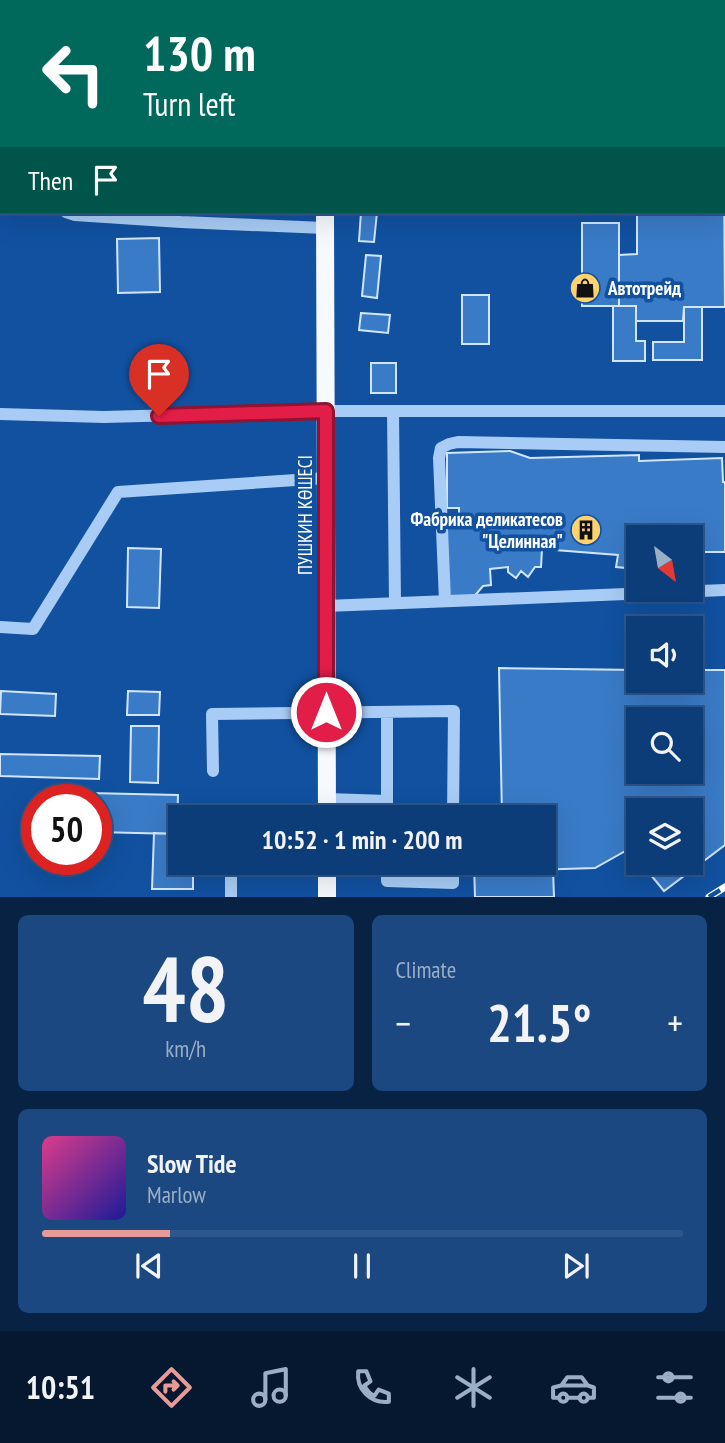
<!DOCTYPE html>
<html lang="en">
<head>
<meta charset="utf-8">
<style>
  body { margin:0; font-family:"PT Sans Narrow",sans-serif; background:#1b4880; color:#f1f3f6; height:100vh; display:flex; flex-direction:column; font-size:26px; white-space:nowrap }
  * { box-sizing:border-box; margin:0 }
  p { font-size:23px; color:#9aaec6 }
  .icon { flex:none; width:38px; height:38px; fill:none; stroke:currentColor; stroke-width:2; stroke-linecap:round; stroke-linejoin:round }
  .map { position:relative; height:897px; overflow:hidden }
  .side { display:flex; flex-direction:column; gap:18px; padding:18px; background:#072242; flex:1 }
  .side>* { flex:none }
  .top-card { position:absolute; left:0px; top:0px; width:726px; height:214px; box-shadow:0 7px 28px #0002,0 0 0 2px #2d568a; background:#00695c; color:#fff; overflow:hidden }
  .needle { width:46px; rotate:149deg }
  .tools { position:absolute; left:626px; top:525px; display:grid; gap:14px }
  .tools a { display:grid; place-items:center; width:77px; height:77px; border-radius:0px; background:#0d3d78; box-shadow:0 7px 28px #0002,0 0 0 2px #2d568a; font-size:35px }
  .speed { position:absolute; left:21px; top:784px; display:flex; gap:14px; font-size:35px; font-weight:700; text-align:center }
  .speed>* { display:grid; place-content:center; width:91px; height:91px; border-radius:50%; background:#0d3d78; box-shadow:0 7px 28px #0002,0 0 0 2px #2d568a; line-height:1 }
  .speed .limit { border:10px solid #d22; background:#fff; color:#111 }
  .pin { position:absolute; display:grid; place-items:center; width:60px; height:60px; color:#fff; margin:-72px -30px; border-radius:50% 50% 50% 0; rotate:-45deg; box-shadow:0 0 7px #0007 }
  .pin .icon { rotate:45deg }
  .me { position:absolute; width:77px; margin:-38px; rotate:0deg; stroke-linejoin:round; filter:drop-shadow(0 0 5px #0008) }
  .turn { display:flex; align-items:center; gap:24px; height:147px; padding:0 28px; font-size:32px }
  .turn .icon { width:91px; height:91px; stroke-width:2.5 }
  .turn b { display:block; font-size:49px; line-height:60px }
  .then { display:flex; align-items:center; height:66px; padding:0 28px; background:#0003; gap:14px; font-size:26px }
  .big { font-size:52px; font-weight:800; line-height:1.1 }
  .side .widget { flex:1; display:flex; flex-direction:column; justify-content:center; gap:10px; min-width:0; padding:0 24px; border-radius:10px; background:#1b4880 }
  .side .dial { align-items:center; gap:0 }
  .dial b { font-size:91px; line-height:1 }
  .song { display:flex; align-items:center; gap:21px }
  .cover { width:84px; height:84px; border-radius:10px; background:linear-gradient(135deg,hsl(330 70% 55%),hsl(240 70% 35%)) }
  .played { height:7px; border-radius:4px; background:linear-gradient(90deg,#e69b98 20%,#2d568a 20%) }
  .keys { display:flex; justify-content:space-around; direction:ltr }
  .heat { display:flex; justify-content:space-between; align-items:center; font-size:38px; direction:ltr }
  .side .tiles { flex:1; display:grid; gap:18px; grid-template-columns:1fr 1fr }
  .widget:last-child { grid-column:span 2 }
  .trip { position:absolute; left:168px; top:805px; width:388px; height:70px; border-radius:0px; background:#0d3d78; box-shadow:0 7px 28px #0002,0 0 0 2px #2d568a; font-weight:800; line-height:70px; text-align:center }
  .tab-bar { display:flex; height:112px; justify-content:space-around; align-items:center; background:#051830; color:#9aaec6 }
  .tab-bar .icon { width:49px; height:49px }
  .tab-bar .current { color:#e69b98 }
  .tab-bar b { font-size:32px; color:#f1f3f6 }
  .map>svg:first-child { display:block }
  .building { fill:#3a7bc7; stroke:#d1e6fe; stroke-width:2; fill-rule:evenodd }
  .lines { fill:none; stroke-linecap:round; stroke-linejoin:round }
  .minor { stroke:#a8ccf5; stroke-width:12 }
  .major { stroke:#f6faff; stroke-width:18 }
  .rail-casing { stroke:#fff; stroke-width:7 }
  .rail { stroke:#1151a0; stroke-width:4.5; stroke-dasharray:13; stroke-linecap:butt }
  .route-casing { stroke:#92132f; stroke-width:18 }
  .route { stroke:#e11d48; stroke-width:12 }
  .labels { text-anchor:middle; stroke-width:7; stroke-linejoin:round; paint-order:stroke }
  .poi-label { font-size:19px; font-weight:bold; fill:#fff; stroke:#1151a0; text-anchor:start }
  .street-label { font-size:19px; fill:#fff; stroke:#1151a0 }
</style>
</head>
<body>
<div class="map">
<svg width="725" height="897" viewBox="0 0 725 897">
  <rect width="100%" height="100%" fill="#1151a0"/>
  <path class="building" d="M 435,0 L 615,0 L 615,2 L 435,2 Z
    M 724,173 L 725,307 L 684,307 L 683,321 L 636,321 L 636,306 L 619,306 L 619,255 L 637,254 L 637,212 L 724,212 Z
    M 361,212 L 377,212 L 374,242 L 359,241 Z
    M 582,223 L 619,223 L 619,306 L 582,306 Z
    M 159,238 L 160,292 L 118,293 L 117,239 Z
    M 366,255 L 381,256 L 377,298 L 362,296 Z
    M 462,295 L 489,295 L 489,344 L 462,344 Z
    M 613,306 L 636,306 L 636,341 L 645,341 L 645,361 L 613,361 Z
    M 684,307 L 702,307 L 702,360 L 653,360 L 653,342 L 684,342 Z
    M 361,313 L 390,315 L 388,333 L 359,330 Z
    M 371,363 L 396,363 L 396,393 L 371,393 Z
    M 510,451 L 530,458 L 639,455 L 639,461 L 722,458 L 723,482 L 725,482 L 725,552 L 698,552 L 698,565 L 691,565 L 691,537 L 639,537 L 639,571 L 633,576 L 626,568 L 616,567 L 618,555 L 542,549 L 541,567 L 535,567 L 528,577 L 521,571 L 516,578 L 508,572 L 508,567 L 490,569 L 491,585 L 483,586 L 472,599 L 448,601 L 446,523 L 459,523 L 459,508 L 447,508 L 447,453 Z
    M 128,548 L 161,549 L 159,608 L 127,607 Z
    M 499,668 L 639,670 L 639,681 L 691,681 L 691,670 L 725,670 L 725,845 L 664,891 L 641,863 L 691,863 L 691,810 L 639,810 L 639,860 L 629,849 L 595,868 L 503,871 L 502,863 L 544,863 L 544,817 L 502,817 ZM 639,719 L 691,719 L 691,772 L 639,772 Z
    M 1,691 L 56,694 L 55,716 L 0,714 Z
    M 128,691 L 160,692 L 159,715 L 127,715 Z
    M 131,726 L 159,726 L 158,783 L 130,782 Z
    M 0,754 L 100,756 L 99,779 L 0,776 Z
    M 89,793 L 178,795 L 177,834 L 96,832 L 96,800 L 89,800 Z
    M 154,833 L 180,834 L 180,863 L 193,863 L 193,889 L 152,889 Z
    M 474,863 L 502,863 L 503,871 L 553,869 L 554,897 L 475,897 Z"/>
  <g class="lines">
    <path class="minor" d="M 195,2 L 195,0
      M 226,2 L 227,0
      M 0,186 L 2,187
      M 66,212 L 75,215 L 181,222 L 325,228
      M 393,411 L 395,603
      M 0,414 L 104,417 L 325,411 L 725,411
      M 445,601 L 439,458 L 441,448 L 449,444 L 458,442 L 725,447
      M 326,606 L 725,590
      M 0,627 L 33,629 L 118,492 L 326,478
      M 387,712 L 387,817
      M 213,771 L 212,714 L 454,711 L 453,817
      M 327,799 L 387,801
      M 231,863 L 231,897
      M 387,863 L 387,881 L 453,883 L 453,863"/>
    <path class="major" d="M 324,0 L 324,2
      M 325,212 L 327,817
      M 327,863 L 327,897"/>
    <g class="rail-casing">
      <path id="rail" d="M 709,897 L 725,887"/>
    </g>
    <use href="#rail" class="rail"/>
  </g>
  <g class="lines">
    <g class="route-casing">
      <path id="route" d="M 159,416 L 326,411 L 326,712"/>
    </g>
    <use href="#route" class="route"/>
  </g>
  <defs>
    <g id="shop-disc" transform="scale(1.575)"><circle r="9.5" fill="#ffd26c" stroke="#1151a0"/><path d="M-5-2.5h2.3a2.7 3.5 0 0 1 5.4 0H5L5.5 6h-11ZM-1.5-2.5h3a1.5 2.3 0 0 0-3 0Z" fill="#111"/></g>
    <g id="building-disc" transform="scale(1.575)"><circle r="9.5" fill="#ffd26c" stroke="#1151a0"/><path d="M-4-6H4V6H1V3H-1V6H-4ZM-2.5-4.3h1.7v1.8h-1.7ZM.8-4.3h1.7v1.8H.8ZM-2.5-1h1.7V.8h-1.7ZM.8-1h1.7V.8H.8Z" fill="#111"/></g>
  </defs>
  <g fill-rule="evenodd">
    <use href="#shop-disc" x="585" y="288"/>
    <use href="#building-disc" x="586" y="530"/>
  </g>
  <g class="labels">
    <g class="poi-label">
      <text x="608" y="295">Автотрейд</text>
      <text x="563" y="526" text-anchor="end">Фабрика деликатесов<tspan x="563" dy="22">"Целинная"</tspan></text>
    </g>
    <g class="street-label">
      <text transform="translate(305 515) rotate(-90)" y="7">ПУШКИН КӨШЕСІ</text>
    </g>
  </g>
</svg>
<div class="tools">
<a><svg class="needle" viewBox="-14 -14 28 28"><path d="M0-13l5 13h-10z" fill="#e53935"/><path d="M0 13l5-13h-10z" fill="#9aaec6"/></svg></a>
<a><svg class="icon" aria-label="sound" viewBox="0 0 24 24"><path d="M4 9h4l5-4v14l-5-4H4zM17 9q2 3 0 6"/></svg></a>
<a><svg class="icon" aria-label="search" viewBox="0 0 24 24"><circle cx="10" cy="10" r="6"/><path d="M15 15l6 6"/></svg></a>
<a><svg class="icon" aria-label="layers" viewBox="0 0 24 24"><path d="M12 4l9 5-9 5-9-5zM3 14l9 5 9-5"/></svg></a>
</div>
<div class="speed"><div class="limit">50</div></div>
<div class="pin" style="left:159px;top:416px;background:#d93025"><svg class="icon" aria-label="arrive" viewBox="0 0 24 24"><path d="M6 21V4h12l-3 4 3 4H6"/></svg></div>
<svg class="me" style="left:326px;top:712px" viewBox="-20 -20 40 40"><circle r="17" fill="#e11d48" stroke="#fff" stroke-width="3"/><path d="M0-11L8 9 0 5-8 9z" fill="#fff"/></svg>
<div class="trip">10:52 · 1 min · 200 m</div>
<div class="top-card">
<div class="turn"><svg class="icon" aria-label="left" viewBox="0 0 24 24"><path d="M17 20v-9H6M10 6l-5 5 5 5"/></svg><div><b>130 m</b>Turn left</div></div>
<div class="then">Then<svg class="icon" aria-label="arrive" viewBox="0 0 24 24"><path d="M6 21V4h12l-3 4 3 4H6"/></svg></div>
</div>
</div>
<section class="side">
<div class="tiles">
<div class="widget dial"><b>48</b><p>km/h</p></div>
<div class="widget"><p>Climate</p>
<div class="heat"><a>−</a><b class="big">21.5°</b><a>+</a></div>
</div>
<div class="widget">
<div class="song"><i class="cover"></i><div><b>Slow Tide</b><p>Marlow</p></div></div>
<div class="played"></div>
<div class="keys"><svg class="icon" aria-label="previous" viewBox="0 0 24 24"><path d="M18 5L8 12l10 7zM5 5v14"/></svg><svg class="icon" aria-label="pause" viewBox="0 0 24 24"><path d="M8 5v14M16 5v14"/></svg><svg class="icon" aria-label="next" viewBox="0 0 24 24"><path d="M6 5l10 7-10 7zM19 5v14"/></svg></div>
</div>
</div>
</section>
<nav class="tab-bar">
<b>10:51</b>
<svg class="icon current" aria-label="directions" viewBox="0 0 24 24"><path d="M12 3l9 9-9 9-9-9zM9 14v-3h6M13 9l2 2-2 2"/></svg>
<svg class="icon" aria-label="music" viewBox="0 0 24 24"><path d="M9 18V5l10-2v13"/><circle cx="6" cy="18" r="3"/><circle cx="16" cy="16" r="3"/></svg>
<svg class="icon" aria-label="phone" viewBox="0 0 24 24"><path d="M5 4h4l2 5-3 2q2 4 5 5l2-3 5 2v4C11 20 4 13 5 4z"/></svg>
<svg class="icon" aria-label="climate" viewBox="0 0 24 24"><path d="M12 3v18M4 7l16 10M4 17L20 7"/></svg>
<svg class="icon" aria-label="car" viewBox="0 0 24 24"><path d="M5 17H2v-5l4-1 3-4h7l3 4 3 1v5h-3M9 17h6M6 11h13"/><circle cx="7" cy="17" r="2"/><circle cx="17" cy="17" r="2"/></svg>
<svg class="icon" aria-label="filters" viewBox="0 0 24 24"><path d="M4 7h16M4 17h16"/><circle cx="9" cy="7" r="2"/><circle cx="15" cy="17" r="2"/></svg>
</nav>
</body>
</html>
